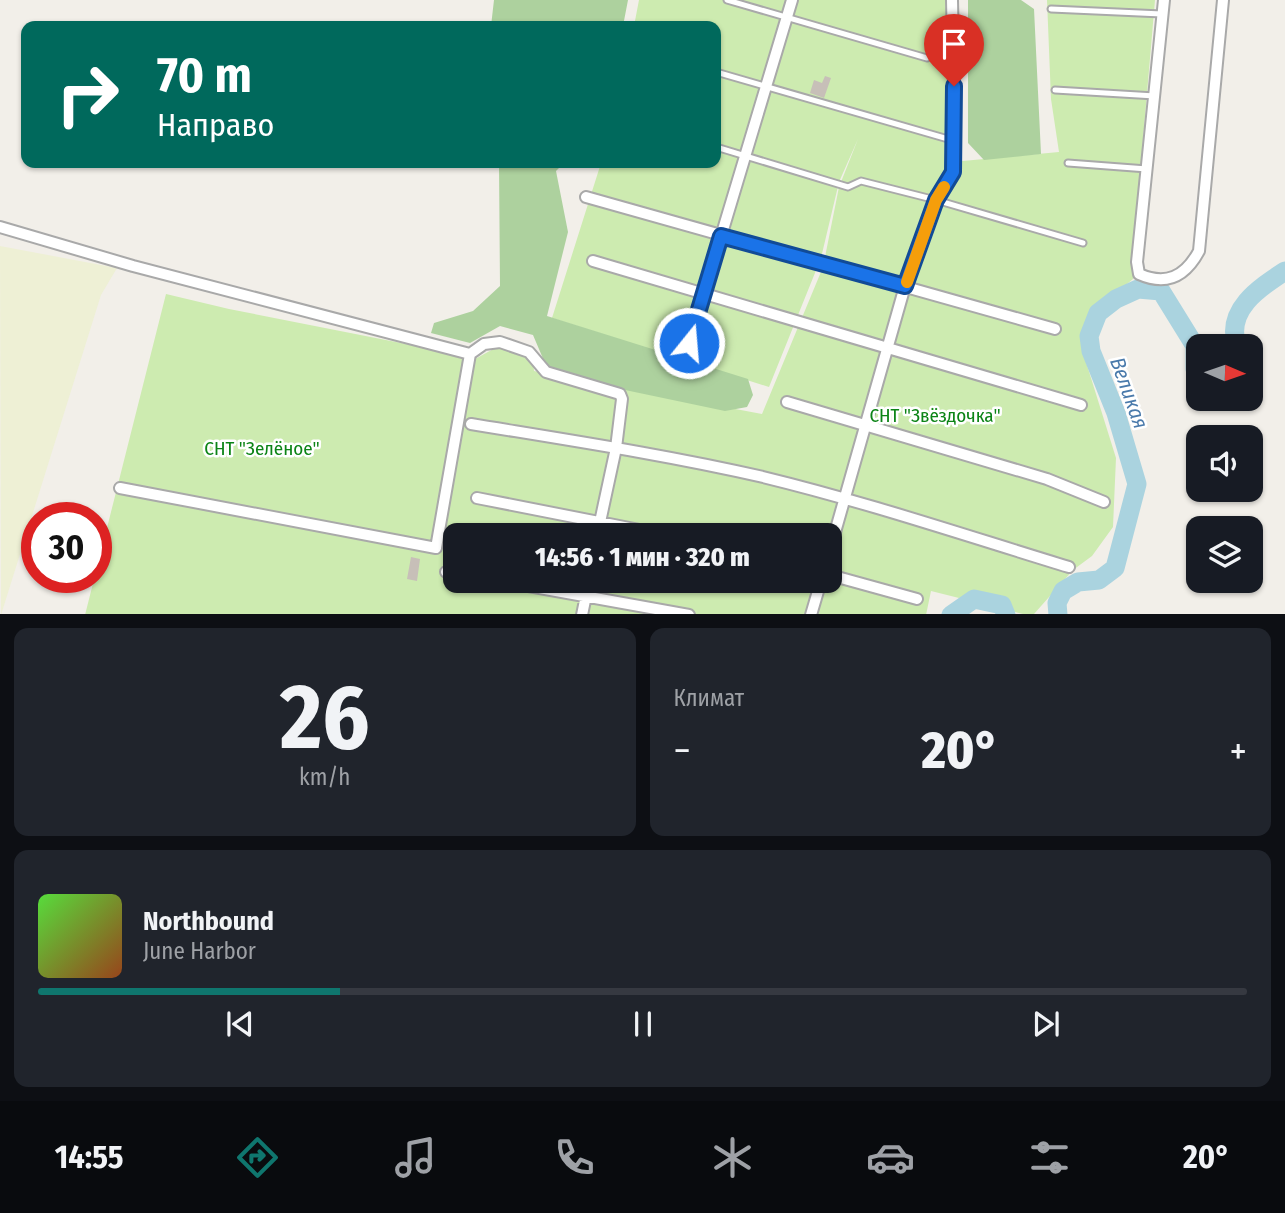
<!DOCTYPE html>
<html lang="ru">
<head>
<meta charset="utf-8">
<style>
  body { margin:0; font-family:"Fira Sans Condensed",sans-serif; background:#20242c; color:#f1f3f6; height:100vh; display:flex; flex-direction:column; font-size:26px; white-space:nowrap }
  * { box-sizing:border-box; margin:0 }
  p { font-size:23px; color:#9ea1a6 }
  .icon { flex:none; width:38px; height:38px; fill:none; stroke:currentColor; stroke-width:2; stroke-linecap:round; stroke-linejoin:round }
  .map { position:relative; height:614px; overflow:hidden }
  .side { display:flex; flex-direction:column; gap:14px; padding:14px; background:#0d0f14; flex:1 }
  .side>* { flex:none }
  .top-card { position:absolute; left:21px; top:21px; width:700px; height:147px; border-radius:14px; box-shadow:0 2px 5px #0004; background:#00695c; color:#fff; overflow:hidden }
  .needle { width:46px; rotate:92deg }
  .controls { position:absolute; left:1186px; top:334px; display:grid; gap:14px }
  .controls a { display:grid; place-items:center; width:77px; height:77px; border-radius:14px; background:#171b24; box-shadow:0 2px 5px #0004; font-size:35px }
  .speed { position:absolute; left:21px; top:502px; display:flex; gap:14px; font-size:35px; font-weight:700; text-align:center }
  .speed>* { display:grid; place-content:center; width:91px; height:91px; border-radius:50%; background:#171b24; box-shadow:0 2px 5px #0004; line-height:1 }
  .speed .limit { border:10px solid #d22; background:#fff; color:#111 }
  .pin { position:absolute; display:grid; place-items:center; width:60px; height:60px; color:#fff; margin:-72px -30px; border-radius:50% 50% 50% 0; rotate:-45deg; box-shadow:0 0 7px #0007 }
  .pin .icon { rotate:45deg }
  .me { position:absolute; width:77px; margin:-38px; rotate:17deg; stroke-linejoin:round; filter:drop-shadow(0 0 5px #0008) }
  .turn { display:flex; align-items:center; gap:24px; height:147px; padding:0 21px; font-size:32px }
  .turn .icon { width:91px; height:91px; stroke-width:2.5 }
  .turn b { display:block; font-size:49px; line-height:60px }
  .big { font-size:52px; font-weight:800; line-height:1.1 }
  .side .tile { flex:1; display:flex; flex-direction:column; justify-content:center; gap:10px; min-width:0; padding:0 24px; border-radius:14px; background:#20242c }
  .side .dial { align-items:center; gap:0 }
  .dial b { font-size:91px; line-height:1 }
  .song { display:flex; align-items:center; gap:21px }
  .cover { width:84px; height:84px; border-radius:10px; background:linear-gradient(135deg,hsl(110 70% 55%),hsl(20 70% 35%)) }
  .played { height:7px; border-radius:4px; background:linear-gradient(90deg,#0f766e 25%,#363941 25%) }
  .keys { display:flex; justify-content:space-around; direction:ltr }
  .heat { display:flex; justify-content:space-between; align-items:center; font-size:38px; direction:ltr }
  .side .tiles { flex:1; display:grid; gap:14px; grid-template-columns:1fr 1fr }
  .tile:last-child { grid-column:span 2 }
  .trip { position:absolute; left:443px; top:523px; width:399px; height:70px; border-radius:14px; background:#171b24; box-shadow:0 2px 5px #0004; font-weight:800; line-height:70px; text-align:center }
  .menu { display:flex; height:112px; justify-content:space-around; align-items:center; background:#090b0e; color:#9ea1a6 }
  .menu .icon { width:49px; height:49px }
  .menu .on { color:#0f766e }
  .menu b { font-size:32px; color:#f1f3f6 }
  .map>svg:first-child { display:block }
  .farmland { fill:#eef0d5 }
  .grass { fill:#cdebb0; fill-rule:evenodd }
  .forest { fill:#add19e }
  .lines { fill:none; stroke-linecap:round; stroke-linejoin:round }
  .river { stroke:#aad3df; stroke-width:19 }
  .building { fill:#c7bfb8 }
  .service-casing { stroke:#a9a9a9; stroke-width:9 }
  .minor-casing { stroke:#a9a9a9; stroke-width:14 }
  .service { stroke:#fff; stroke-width:5 }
  .minor { stroke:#fff; stroke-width:10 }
  .route-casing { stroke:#114b97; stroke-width:18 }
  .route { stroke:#1a73e8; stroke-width:12 }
  .slow { stroke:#f59e0b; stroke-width:12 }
  .labels { text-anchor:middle; stroke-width:5; stroke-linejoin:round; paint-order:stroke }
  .park-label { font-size:19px; fill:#0c8416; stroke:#fff }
  .water-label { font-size:21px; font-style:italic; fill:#4a7aab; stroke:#fff }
</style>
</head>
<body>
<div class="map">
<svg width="1285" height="615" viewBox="0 0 1285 615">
  <rect width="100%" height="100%" fill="#f2efe9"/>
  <path class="farmland" d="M 0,246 L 117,268 L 101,295 L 1,615 Z"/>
  <path class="grass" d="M 639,0 L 946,0 L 952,92 L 952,159 L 963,161 L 1059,152 L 1051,99 L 1047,0 L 1155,0 L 1133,256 L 1133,279 L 1090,315 L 1081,346 L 1116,458 L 1113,527 L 1092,556 L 1073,570 L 1034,614 L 1023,614 L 931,591 L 926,615 L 85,615 L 166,294 L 229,309 L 477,358 L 497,347 L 533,359 L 534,371 L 762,414 L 823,267 L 839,187 L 858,139 L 839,182 L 821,258 L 769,387 L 552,318 L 601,163 L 716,163 L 716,26 L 634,26 ZM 455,536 L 830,536 L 830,581 L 455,581 Z"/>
  <path class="forest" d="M 494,0 L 628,0 L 623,26 L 491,26 Z
    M 968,0 L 1021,0 L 1034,9 L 1041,154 L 984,160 L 968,143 Z
    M 499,163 L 564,163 L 556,171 L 568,232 L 547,316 L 748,379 L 753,395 L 747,407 L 725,411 L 606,386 L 547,368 L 533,335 L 500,326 L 470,343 L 431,333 L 434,323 L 473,311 L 500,286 Z"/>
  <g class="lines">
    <path class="river" d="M 1237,346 C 1225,310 1259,288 1285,271
      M 951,615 L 974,599 L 1002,605 L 1006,615
      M 1058,615 L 1057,603 L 1063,591 L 1078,582 L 1099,580 L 1115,568 L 1137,484 L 1116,413 L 1091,351 L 1089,336 L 1098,313 L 1116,299 L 1138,289 L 1161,291 L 1195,346 L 1195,369 L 1199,377"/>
  </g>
  <path class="building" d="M 825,76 L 831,78 L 824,98 L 810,93 L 814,80 L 822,83 Z
    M 411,557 L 420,559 L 417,581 L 407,579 Z"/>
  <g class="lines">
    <g class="service-casing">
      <path id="service" d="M 727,0 L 927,58
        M 1051,9 L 1162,14
        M 716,72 L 955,141
        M 1055,90 L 1155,96
        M 716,147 L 848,187 L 861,181 L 936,200 L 1083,243
        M 1068,163 L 1147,169"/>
    </g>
    <g class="minor-casing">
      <path id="minor" d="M 1164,0 L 1137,262 L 1139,274 C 1166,286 1185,277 1199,251 L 1223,0
        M 586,197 L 1055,329
        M 0,227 L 133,266 L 470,354 L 484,344 L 500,342 L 529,352 L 546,372 L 620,394 L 622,399 L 616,448 L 597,536
        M 593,261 L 1081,405
        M 689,343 L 792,0
        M 787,402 L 1047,479 L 1104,502
        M 471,424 C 568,440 667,455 763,477 C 866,502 967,536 1069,567
        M 120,488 L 436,548 L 470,354
        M 477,498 L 670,536
        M 830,550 L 905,286 L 936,200 L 953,172 L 955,141 L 952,0
        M 446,572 L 455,573
        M 830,575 L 917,599
        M 500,581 L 689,615
        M 582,615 L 589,581
        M 811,615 L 821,581"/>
    </g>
    <use href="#service" class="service"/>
    <use href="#minor" class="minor"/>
  </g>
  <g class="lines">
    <g class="route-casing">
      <path id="route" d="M 689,343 L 721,236 L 905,286 L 936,200 L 953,172 L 954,86"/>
    </g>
    <use href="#route" class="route"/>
    <path class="slow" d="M 907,282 L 936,200 L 944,187"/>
  </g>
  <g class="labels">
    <g class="park-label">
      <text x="935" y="422">СНТ "Звёздочка"</text>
      <text x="262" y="455">СНТ "Зелёное"</text>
    </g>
    <g class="water-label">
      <text transform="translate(1129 393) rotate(70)" y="7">Великая</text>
    </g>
  </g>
</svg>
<div class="controls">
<a><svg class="needle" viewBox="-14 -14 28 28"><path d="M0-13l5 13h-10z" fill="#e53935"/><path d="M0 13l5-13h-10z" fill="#9ea1a6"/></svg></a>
<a><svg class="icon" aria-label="sound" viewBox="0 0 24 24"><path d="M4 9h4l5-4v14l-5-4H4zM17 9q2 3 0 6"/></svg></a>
<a><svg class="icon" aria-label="layers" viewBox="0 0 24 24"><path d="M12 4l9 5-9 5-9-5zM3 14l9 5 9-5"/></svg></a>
</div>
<div class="speed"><div class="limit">30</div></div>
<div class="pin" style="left:954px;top:86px;background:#d93025"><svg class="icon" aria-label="arrive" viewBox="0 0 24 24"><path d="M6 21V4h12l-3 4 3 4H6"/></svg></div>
<svg class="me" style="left:689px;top:343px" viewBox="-20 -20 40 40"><circle r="17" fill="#1a73e8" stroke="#fff" stroke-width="3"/><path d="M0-11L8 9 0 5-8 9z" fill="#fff"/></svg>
<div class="trip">14:56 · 1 мин · 320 m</div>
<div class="top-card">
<div class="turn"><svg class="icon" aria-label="right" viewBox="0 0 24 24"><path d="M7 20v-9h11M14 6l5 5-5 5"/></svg><div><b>70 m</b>Направо</div></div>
</div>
</div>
<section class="side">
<div class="tiles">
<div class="tile dial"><b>26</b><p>km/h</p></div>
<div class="tile"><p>Климат</p>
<div class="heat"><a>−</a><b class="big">20°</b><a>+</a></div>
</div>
<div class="tile">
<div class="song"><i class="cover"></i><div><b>Northbound</b><p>June Harbor</p></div></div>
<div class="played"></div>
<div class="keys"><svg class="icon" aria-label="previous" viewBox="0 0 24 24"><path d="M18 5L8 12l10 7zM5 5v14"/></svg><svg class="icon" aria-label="pause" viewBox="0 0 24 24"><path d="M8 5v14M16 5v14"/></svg><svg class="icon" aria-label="next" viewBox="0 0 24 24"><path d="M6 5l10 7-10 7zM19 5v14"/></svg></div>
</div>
</div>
</section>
<nav class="menu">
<b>14:55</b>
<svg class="icon on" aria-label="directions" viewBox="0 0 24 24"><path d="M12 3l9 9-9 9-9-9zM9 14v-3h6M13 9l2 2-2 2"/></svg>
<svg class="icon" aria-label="music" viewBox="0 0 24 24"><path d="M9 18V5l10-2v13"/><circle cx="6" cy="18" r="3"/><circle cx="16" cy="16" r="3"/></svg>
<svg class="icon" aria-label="phone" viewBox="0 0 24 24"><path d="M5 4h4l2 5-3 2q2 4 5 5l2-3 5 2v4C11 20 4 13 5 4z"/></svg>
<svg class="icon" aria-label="climate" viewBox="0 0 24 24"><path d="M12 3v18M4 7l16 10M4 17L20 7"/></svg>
<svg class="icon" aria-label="car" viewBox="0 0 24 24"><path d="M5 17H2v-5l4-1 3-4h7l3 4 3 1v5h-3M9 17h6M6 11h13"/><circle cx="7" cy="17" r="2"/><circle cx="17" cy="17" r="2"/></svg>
<svg class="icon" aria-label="filters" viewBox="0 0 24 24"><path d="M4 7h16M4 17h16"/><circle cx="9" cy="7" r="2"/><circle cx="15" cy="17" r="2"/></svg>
<b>20°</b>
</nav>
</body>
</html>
